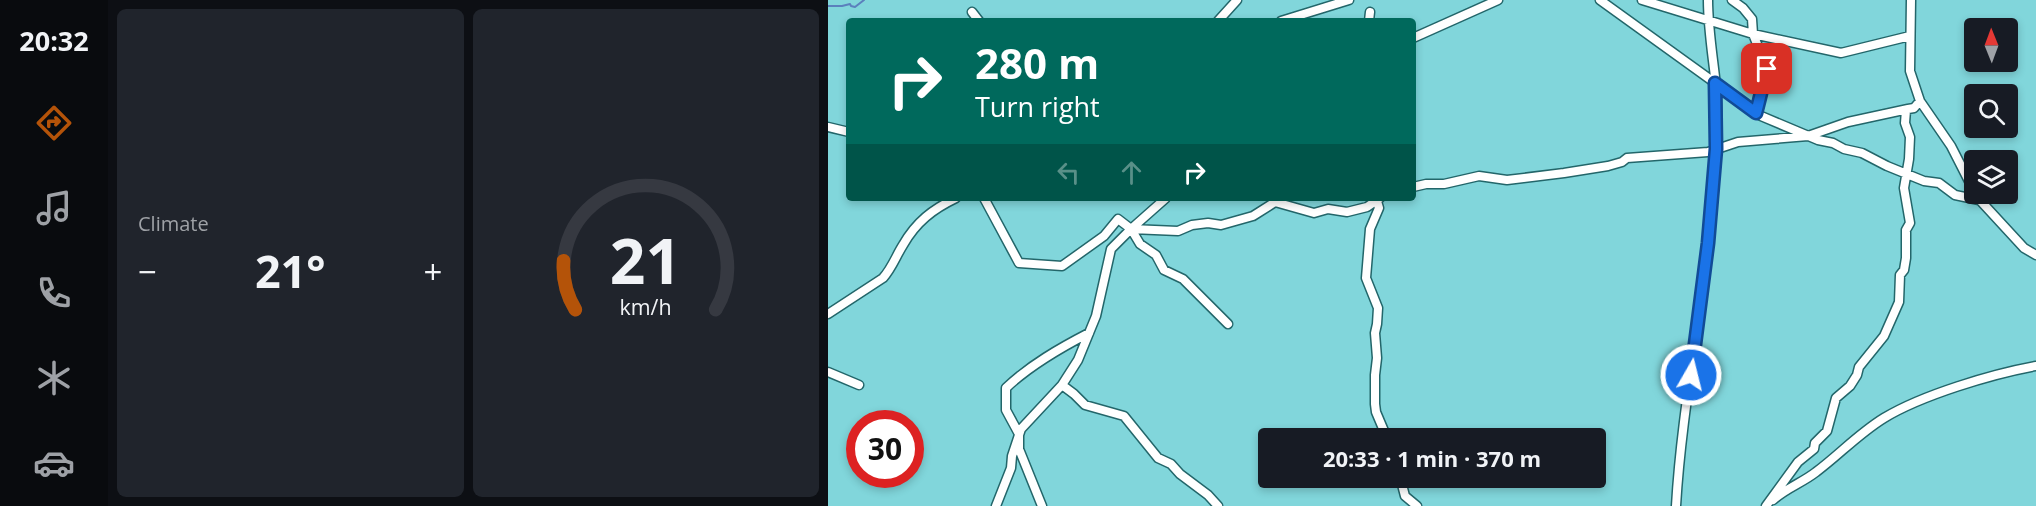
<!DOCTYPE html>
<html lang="en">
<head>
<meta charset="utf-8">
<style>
  body { margin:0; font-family:"Open Sans",sans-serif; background:#20242c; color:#f1f3f6; height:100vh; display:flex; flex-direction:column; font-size:22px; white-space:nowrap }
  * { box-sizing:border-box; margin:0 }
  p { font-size:20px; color:#9ea1a6 }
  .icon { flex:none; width:33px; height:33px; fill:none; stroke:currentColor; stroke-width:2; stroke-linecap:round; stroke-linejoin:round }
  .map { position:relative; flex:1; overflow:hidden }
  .drawer { display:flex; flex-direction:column; gap:9px; padding:9px; background:#0d0f14; width:720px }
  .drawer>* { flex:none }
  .top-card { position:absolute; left:18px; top:18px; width:570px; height:183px; border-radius:6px; box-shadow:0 3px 9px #0003; background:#00695c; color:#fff; overflow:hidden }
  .needle { width:39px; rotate:359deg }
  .buttons { position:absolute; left:1136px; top:18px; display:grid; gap:12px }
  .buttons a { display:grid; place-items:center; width:54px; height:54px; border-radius:6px; background:#171b24; box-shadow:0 3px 9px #0003; font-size:30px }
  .speed { position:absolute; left:18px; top:410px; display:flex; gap:12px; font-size:30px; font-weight:700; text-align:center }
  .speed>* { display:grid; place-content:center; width:78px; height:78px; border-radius:50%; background:#171b24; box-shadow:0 3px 9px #0003; line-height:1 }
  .speed .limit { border:9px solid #d22; background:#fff; color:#111 }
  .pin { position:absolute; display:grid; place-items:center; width:51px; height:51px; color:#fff; margin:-26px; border-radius:12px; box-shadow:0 3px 9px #0006 }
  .me { position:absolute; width:66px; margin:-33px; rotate:8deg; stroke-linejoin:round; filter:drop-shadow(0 0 4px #0008) }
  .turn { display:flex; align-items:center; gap:21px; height:126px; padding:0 30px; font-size:27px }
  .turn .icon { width:78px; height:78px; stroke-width:2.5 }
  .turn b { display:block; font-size:42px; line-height:51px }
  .lanes { display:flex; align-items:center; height:57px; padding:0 30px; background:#0003; justify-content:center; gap:30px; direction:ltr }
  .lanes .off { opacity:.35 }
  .big { font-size:45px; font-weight:700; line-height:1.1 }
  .drawer .tile { flex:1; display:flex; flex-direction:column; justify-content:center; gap:9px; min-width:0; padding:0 21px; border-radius:9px; background:#20242c }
  .drawer .dial { align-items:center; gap:0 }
  .dial svg { height:156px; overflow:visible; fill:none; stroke:#363941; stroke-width:7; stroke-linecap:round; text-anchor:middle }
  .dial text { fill:#f1f3f6; stroke:none }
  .heat { display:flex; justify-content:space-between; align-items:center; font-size:33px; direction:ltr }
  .drawer .tiles { flex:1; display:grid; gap:9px; grid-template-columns:repeat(2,1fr) }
  .trip { position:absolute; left:430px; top:428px; width:348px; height:60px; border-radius:6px; background:#171b24; box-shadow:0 3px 9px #0003; font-weight:700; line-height:60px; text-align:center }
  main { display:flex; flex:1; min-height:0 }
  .tabs { display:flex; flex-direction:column; width:108px; justify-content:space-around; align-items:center; background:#090b0e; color:#9ea1a6 }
  .tabs .icon { width:42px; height:42px }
  .tabs .current { color:#b45309 }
  .tabs b { font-size:27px; color:#f1f3f6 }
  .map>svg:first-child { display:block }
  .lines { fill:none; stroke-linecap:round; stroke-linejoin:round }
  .stream { stroke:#5b80bd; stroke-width:2 }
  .minor-casing { stroke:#23666a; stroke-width:11 }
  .minor { stroke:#fff; stroke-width:8 }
  .route-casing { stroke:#114b97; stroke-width:15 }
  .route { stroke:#1a73e8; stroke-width:10 }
</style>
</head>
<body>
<main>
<nav class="tabs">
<b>20:32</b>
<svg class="icon current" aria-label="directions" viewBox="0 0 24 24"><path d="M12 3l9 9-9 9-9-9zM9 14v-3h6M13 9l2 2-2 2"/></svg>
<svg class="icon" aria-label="music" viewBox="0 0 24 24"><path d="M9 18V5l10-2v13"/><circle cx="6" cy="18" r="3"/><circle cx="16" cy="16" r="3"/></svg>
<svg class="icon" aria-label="phone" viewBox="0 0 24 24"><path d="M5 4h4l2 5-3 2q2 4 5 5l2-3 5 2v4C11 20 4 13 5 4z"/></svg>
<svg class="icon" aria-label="climate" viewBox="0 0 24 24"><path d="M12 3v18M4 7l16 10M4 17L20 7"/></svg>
<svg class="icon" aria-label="car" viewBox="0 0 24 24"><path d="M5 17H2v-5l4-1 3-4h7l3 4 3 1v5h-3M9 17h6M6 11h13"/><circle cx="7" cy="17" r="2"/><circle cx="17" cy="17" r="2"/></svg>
</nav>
<section class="drawer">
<div class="tiles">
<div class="tile"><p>Climate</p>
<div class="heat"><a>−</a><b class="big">21°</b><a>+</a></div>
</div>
<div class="tile dial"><svg viewBox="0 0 100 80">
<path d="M14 69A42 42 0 1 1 86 69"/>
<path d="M14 69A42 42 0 0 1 8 44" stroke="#b45309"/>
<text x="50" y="56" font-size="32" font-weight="700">21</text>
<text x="50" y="72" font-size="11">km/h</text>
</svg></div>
</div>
</section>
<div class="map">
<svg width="1208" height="506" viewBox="0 0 1208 506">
  <rect width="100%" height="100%" fill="#81d6db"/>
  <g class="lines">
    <path class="stream" d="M 0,6 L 14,6 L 22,4 L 23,6 L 27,7 L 36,0"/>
    <g class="minor-casing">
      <path id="minor" d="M 772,0 L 933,116 L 990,140 L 1005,143 L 1016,149 L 1034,153 L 1059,166 L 1096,181 L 1111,183 L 1127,195 L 1151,200
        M 814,0 L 925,34 L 1013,53 L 1082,36
        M 904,0 L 915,8 L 924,19 L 925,34 L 939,69 L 935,83 L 935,91 L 928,113
        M 1083,0 L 1082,71 L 1092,101 L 1123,146 L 1146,191
        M 144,12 L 151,21
        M 390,21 L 409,0
        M 453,21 L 521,0
        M 541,21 L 542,12
        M 585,38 L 670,0
        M 0,127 L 21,132
        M 585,187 L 598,184 L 616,184 L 651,176 L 679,180 L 736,173 L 780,166 L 794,162 L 799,158 L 880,152 L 910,142 L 980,136 L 1020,122 L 1080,109 L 1086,108 L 1092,101
        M 1149,197 L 1196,248 L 1208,255
        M 156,198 L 191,263 L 234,266 L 276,236 L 290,219 L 303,229 L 283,249 L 268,316 L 250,360 L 234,385 L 193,429 L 184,456 L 183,468 L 168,506
        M 338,198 L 303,229 L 350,231 L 364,225 L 380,223 L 393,225 L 425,216 L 447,202 L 486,213 L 500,209 L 519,212 L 539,207 L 552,198
        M 548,198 L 551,208 L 542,229 L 538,278 L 550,308 L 549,324 L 547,333 L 549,358 L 547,375 L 547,404 L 548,412 L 559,438
        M 303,229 L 312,244 L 328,255 L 336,270 L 355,279 L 400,324
        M 0,314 L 55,278 C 64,268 68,256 75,245 C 88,222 105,209 128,198
        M 0,372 L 31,385
        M 234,385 L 246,394 L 257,405 L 296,416 L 330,458 L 343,464 L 352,474 L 380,495 L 390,506
        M 572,477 L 577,496 L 589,506
        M 945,500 C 958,488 974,483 988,472 C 1011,455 1030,434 1056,418 C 1094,395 1164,374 1208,366
        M 214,506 L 191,449 L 191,434 L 178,410 L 178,388 C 202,365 232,348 261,333
        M 848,506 C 855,387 884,269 888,149 C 889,129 890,106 888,86 C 885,57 880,29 880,0
        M 938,506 L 970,462 L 986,449 L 987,443 L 999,431 L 1008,398 L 1022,386 L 1029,375 L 1031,367 L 1056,336 L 1071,302 L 1072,275 L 1076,270 L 1078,258 L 1078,230 L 1082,223 L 1076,188 L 1081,159 L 1082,137 L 1077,123 L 1078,110"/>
    </g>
    <use href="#minor" class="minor"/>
  </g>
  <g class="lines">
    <g class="route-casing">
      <path id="route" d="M 863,375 L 880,243 L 888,149 L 887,83 L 928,113 C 932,98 935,84 939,69"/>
    </g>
    <use href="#route" class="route"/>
  </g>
</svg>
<div class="buttons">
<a><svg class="needle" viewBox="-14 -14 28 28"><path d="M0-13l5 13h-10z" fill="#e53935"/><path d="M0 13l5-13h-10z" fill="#9ea1a6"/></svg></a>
<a><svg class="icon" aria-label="search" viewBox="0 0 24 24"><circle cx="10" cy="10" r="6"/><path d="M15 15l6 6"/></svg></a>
<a><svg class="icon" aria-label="layers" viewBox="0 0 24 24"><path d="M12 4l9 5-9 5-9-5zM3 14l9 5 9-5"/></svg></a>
</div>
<div class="speed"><div class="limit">30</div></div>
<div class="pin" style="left:939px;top:69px;background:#d93025"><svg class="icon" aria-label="arrive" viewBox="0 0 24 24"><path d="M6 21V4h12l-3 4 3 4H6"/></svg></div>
<svg class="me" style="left:863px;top:375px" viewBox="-20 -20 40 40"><circle r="17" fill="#1a73e8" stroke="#fff" stroke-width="3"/><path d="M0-11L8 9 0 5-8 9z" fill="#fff"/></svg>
<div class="trip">20:33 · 1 min · 370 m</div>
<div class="top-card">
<div class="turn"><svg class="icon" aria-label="right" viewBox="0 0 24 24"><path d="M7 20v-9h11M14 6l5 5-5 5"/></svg><div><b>280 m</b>Turn right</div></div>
<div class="lanes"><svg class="icon off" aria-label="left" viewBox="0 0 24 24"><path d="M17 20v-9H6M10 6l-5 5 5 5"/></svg><svg class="icon off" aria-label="ahead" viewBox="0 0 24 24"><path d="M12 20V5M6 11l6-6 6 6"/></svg><svg class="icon" aria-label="right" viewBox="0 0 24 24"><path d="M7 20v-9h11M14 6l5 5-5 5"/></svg></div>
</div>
</div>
</main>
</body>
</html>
